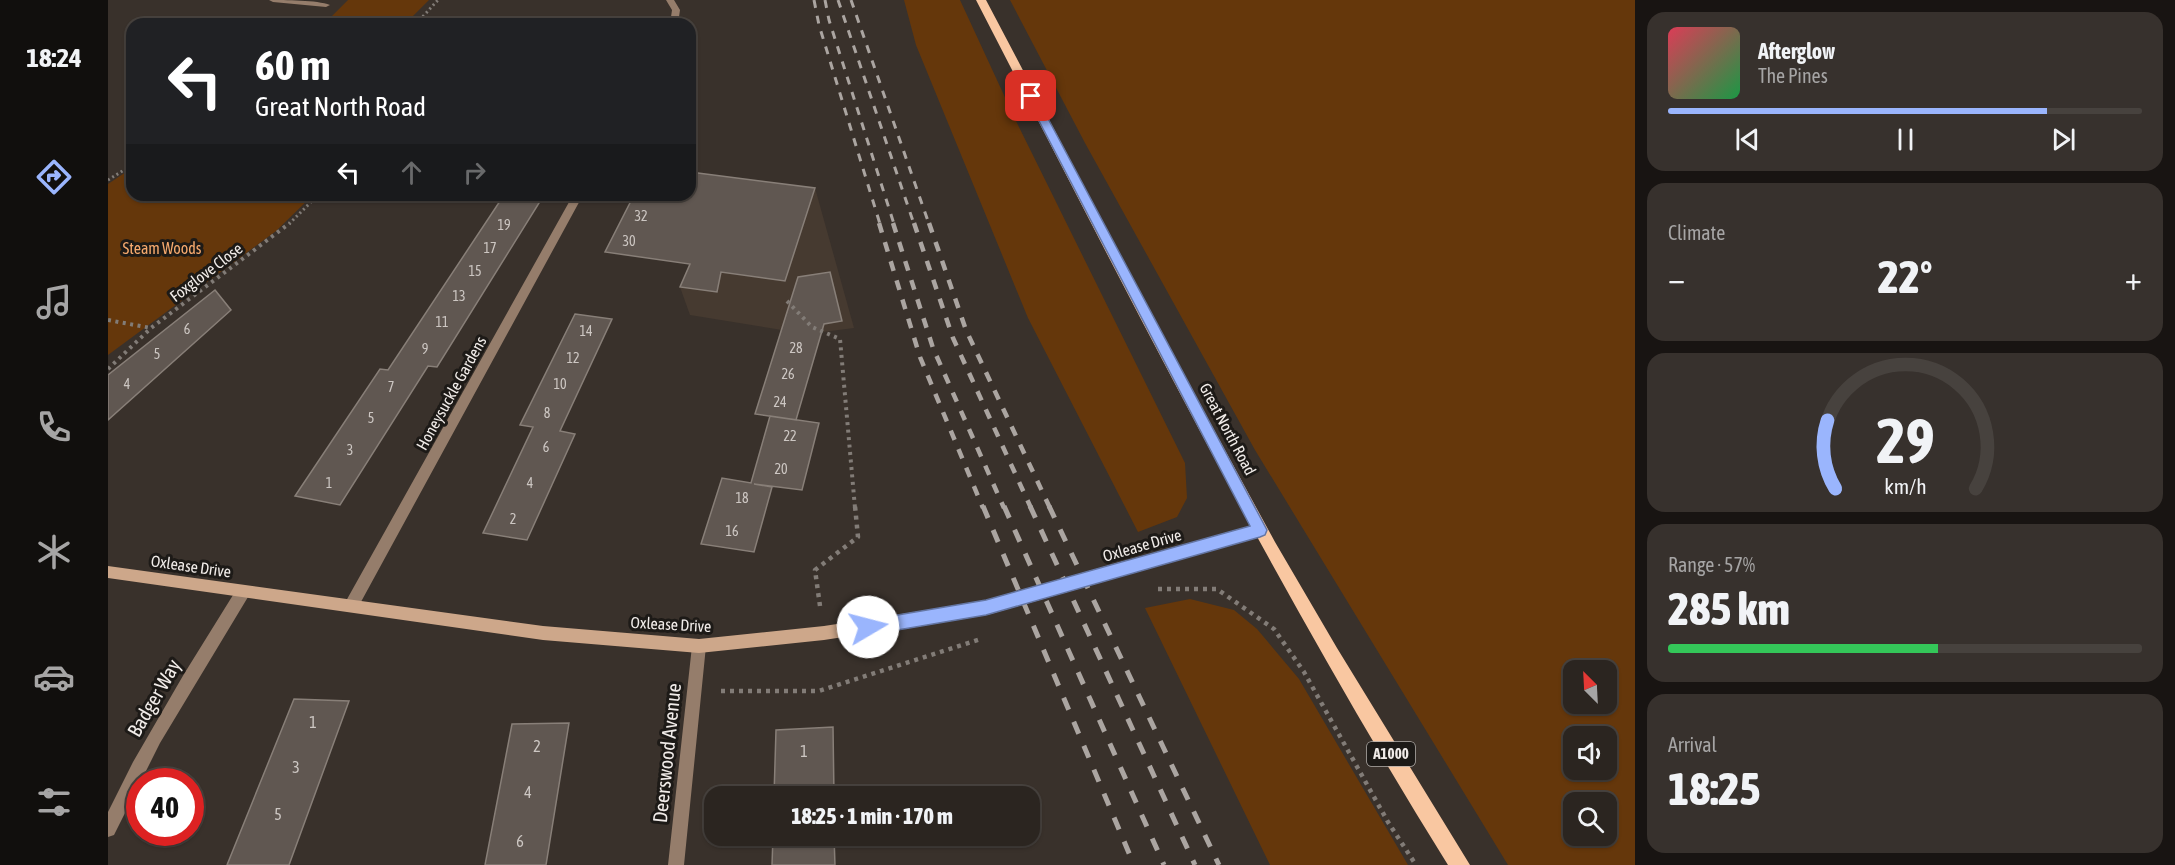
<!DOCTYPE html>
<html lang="en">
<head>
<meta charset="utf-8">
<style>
  body { margin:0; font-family:"Asap Condensed",sans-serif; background:#37312d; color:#f1f3f6; height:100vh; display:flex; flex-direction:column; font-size:22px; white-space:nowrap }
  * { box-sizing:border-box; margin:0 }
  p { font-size:20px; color:#a6a5a5 }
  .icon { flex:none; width:33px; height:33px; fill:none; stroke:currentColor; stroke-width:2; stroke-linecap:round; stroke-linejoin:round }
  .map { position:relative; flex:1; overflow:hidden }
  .drawer { display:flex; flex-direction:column; gap:12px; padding:12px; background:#181412; width:540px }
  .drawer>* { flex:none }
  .banner { position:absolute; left:18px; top:18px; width:570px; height:183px; border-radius:18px; box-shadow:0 2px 4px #0004,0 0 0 2px #47423e; background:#202124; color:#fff; overflow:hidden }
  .needle { width:39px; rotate:336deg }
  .controls { position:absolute; left:1455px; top:660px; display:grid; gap:12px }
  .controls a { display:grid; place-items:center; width:54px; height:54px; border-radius:12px; background:#2b2520; box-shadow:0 2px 4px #0004,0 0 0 2px #47423e; font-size:30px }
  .speed { position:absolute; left:18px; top:768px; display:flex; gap:12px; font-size:30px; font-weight:700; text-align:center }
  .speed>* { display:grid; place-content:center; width:78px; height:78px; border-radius:50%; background:#2b2520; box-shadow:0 2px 4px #0004,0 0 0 2px #47423e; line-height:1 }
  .speed .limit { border:9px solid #d22; background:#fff; color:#111 }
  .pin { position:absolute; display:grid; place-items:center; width:51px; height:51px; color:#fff; margin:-26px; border-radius:12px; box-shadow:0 3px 9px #0006 }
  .me { position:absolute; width:66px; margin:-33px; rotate:82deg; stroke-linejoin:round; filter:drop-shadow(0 0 4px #0008) }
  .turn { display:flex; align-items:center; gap:21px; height:126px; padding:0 30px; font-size:27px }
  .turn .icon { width:78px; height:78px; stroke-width:2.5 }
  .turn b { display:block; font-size:42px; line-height:51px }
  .lanes { display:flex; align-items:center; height:57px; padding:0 30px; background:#0003; justify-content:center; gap:30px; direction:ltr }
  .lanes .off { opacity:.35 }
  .big { font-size:45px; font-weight:800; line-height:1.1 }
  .drawer .tile { flex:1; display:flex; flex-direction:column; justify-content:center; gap:9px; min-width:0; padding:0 21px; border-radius:18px; background:#37312d }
  .drawer .dial { align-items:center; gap:0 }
  .dial svg { height:156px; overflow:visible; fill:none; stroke:#47423e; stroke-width:7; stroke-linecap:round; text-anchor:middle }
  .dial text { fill:#f1f3f6; stroke:none }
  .song { display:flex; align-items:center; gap:18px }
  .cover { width:72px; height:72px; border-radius:9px; background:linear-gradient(135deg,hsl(350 70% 55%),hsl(140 70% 35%)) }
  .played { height:6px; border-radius:3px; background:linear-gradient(90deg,#9ab5fd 80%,#47423e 80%) }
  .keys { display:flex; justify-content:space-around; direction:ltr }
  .heat { display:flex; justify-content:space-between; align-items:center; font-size:33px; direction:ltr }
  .charge { height:9px; border-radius:4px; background:linear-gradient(90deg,#34c759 57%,#47423e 0) }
  .trip { position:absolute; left:596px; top:786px; width:336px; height:60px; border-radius:18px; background:#2b2520; box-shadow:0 2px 4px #0004,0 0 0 2px #47423e; font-weight:800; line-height:60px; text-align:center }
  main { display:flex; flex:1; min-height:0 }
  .dock { display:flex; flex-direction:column; width:108px; justify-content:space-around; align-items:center; background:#110f0d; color:#a6a5a5 }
  .dock .icon { width:42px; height:42px }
  .dock .selected { color:#9ab5fd }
  .dock b { font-size:27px; color:#f1f3f6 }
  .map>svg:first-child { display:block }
  .built { fill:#463a30 }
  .green { fill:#65370b; fill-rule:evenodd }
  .building { fill:#605751; stroke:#887f78; stroke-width:1.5 }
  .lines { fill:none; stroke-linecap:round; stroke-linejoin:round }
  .path-far2 { stroke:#827c77; stroke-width:3; stroke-dasharray:2 3; stroke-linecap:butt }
  .path-far1 { stroke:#827c77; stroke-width:4; stroke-dasharray:3 4.5; stroke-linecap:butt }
  .path { stroke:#827c77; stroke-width:4.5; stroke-dasharray:4 5; stroke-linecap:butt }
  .street { fill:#957d6b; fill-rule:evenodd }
  .secondary { fill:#cda78a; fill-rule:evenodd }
  .primary { fill:#f9c7a1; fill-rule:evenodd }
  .rail-far2 { stroke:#aba5a1; stroke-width:3; stroke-dasharray:8 8; stroke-linecap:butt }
  .rail-far1 { stroke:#aba5a1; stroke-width:4.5; stroke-dasharray:10 10; stroke-linecap:butt }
  .rail { stroke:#aba5a1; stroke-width:5; stroke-dasharray:13 13; stroke-linecap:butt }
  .secondary-bridge { stroke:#cda78a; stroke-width:14 }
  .route { fill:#9ab5fd; stroke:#6476a4; stroke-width:1.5 }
  .labels { text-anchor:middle; stroke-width:6; stroke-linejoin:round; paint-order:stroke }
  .number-label { font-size:14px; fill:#cdc7c3 }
  .shield { fill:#1d1a17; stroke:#b1adaa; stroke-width:1.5 }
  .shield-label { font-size:15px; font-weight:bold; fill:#f1ece9 }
  .park-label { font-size:16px; fill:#f7aa6e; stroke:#1d1a17 }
  .street-label { font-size:16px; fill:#f1ece9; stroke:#1d1a17 }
  .near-number-label { font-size:16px; fill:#cdc7c3 }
  .near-street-label { font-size:20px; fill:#f1ece9; stroke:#1d1a17 }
</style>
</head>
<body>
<main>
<nav class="dock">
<b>18:24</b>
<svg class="icon selected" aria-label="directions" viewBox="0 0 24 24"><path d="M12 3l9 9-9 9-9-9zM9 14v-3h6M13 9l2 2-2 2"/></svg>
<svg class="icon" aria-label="music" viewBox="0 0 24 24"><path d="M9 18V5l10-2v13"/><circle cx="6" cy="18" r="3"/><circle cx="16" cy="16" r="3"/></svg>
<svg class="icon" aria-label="phone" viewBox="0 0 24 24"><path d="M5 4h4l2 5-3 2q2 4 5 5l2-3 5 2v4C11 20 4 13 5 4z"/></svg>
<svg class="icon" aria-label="climate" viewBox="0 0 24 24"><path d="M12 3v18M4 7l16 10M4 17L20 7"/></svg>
<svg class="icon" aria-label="car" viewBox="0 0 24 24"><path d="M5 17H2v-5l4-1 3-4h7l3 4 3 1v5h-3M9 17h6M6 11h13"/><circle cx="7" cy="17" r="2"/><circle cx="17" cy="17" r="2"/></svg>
<svg class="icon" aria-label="filters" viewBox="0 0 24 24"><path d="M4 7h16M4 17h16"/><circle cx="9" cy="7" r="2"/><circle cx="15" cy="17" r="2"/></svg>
</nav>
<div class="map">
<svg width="1527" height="865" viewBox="0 0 1527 865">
  <rect width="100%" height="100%" fill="#39312b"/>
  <path class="built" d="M 618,177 L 707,188 L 746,328 L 699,334 L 582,315 L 572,287 Z"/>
  <path class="green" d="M 240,0 L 321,0 L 297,24 L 216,24 Z
    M 796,0 L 852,0 L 907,119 L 1077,463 L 1079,498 L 1069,517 L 1030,532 L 920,318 L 808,45 Z
    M 902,0 L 1527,0 L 1527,865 L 1400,865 L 1147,450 L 977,143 ZM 1498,670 L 1498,704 L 1466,704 L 1466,670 ZM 1498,736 L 1498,770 L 1466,770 L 1466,736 ZM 1498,802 L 1498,836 L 1466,836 L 1466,802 Z
    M 24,168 L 24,195 L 205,195 L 168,231 L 0,355 L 0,184 Z
    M 1082,599 L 1126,610 L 1149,629 L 1191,679 L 1300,865 L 1162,865 L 1037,608 Z"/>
  <path class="building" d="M 582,172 L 707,188 L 677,281 L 613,272 L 609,292 L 572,287 L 582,264 L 497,252 L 526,195 L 582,195 Z
    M 396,195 L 436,195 L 329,367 L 320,366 L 232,505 L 187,496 L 272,369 L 280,370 Z
    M 722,272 L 734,321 L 716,324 L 688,420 L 647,414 L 690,277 Z
    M 107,290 L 123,310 L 0,420 L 0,375 Z
    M 467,314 L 504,319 L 452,431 L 467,434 L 419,540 L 375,533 L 425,427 L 412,425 Z
    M 662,416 L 711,423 L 694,490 L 646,484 L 664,487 L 646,552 L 593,544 L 614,478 L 643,483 Z
    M 186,699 L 241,701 L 181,865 L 119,865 Z
    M 461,723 L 438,865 L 377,865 L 404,724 Z
    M 725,727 L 726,796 L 666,796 L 668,730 Z
    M 665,836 L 726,836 L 727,865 L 664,865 Z"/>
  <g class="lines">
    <path class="path-far2" d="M 308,24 L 330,0
      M 0,180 L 24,165
      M 181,224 L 210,195"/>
    <path class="path-far1" d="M 679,301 L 704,327 L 732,339 L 747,508
      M 0,320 L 43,328
      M 0,369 L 43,328 L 182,223"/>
    <path class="path" d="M 1050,589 L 1109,589 L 1166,629 L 1196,672 L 1280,822 L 1308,865
      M 712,606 L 707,570 L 750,537 L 747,506
      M 613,691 L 711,691 L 873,639"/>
    <path class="street" d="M 161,0 C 177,0 209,0 222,5 L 218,7 L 165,2 Z
      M 558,0 L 566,0 L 572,10 L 570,24 L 562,24 L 564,10 Z
      M 465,195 L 475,195 L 248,611 L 243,612 L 238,611 L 236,606 L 238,601 Z
      M 135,586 L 140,587 L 142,592 L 140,597 L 52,743 L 6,835 L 0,837 L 0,812 L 25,762 L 76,674 L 130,587 Z
      M 591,639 L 596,641 L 598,646 L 576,865 L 560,865 L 584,646 L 586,641 Z"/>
    <path class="secondary" d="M 1152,524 L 1157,526 L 1158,530 L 1157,534 L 1152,536 L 1017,574 L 1012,572 L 1010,568 L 1012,564 L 1017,562 Z
      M 0,566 L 435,626 L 591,639 L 716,626 L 878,601 L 883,603 L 885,608 L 883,613 L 878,615 L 716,640 L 591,653 L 435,640 L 0,578 Z"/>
    <path class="primary" d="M 868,0 L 878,0 L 1051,329 L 1167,542 L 1229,648 L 1362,865 L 1340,865 C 1166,586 1019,292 868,0 Z"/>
    <path class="rail-far2" d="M 706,0 L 711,25 L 772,224
      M 717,0 L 721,20 L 786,224
      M 730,0 L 806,224
      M 743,0 L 821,224"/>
    <path class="rail-far1" d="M 771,223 L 812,357 L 875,508
      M 785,223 L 825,348 L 896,508
      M 806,223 L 845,338 L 923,508
      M 821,223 L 858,330 L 942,508"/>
    <path class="rail" d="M 875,506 L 1026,865
      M 896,506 L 1056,865
      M 922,506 L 1087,865
      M 941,506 L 1111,865"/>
    <path class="secondary-bridge" d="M 878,608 L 1017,568"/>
  </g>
  <path class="route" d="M 923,93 L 928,96 L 1159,530 L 1157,535 L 1152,537 L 878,615 L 760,635 L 754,633 L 752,627 L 754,622 L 760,620 L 878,600 L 1142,526 L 918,96 Z"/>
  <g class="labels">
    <g class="number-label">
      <text x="533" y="221">32</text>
      <text x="396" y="230">19</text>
      <text x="521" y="246">30</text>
      <text x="382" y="253">17</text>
      <text x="367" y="276">15</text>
      <text x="351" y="301">13</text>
      <text x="334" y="327">11</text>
      <text x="79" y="334">6</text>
      <text x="478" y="336">14</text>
      <text x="688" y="353">28</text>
      <text x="317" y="354">9</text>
      <text x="49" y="359">5</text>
      <text x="465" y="363">12</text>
      <text x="680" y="379">26</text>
      <text x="19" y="389">4</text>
      <text x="452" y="389">10</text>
      <text x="283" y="392">7</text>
      <text x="672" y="407">24</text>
      <text x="439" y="418">8</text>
      <text x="263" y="423">5</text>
      <text x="682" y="441">22</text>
      <text x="438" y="452">6</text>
      <text x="242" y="455">3</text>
      <text x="673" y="474">20</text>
      <text x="221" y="488">1</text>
      <text x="422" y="488">4</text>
      <text x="634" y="503">18</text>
      <text x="405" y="524">2</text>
      <text x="624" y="536">16</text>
    </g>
    <rect class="shield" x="1259" y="742" width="48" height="24" rx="4.5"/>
    <g class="shield-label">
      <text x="1283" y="759">A1000</text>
    </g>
    <g class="park-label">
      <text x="54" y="254">Steam Woods</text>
    </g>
    <g class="street-label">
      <text transform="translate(98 272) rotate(-37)" y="6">Foxglove Close</text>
      <text transform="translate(343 393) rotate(-61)" y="6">Honeysuckle Gardens</text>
      <text transform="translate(1120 429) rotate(62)" y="6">Great North Road</text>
      <text transform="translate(1034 545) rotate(-16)" y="6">Oxlease Drive</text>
      <text transform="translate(83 566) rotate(8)" y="6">Oxlease Drive</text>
      <text transform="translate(563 624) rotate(3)" y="6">Oxlease Drive</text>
    </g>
    <g class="near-number-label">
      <text x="205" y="728">1</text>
      <text x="429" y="752">2</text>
      <text x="696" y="757">1</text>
      <text x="188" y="773">3</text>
      <text x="420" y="798">4</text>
      <text x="170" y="820">5</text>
      <text x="412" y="847">6</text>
    </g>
    <g class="near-street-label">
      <text transform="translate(46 698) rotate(-60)" y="7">Badger Way</text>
      <text transform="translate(559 753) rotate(-84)" y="7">Deerswood Avenue</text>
    </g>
  </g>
</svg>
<div class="controls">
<a><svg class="needle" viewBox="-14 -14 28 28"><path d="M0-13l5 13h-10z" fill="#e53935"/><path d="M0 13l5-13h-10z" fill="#a6a5a5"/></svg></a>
<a><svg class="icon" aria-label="sound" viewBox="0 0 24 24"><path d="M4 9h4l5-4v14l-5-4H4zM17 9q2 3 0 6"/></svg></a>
<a><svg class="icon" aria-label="search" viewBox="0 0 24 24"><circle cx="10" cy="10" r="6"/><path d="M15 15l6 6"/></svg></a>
</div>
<div class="speed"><div class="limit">40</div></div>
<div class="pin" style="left:923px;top:96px;background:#d93025"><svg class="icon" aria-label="arrive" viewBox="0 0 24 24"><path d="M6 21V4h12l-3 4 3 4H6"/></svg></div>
<svg class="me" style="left:760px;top:627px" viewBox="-20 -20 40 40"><circle r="19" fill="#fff"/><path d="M0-13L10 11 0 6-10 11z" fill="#9ab5fd"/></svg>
<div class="trip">18:25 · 1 min · 170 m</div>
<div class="banner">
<div class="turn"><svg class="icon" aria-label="left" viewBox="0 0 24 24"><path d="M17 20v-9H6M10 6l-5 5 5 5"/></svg><div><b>60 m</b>Great North Road</div></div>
<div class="lanes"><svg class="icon" aria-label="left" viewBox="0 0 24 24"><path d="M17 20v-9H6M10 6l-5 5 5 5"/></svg><svg class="icon off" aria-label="ahead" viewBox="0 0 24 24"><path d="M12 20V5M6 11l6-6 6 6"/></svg><svg class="icon off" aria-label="right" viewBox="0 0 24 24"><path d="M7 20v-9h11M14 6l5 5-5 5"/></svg></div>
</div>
</div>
<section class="drawer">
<div class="tile">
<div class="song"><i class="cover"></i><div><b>Afterglow</b><p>The Pines</p></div></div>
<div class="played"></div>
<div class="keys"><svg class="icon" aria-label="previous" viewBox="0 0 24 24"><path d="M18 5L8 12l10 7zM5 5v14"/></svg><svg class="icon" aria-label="pause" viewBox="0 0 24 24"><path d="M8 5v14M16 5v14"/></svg><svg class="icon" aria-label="next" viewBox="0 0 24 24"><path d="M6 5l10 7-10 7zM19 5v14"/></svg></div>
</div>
<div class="tile"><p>Climate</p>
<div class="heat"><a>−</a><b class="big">22°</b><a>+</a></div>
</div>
<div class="tile dial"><svg viewBox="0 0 100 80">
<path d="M14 69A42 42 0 1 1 86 69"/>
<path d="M14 69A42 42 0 0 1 10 34" stroke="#9ab5fd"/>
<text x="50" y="56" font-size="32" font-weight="700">29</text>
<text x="50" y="72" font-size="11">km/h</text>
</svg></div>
<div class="tile"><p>Range · 57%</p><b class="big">285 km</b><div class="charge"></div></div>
<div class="tile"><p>Arrival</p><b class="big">18:25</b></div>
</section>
</main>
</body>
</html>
